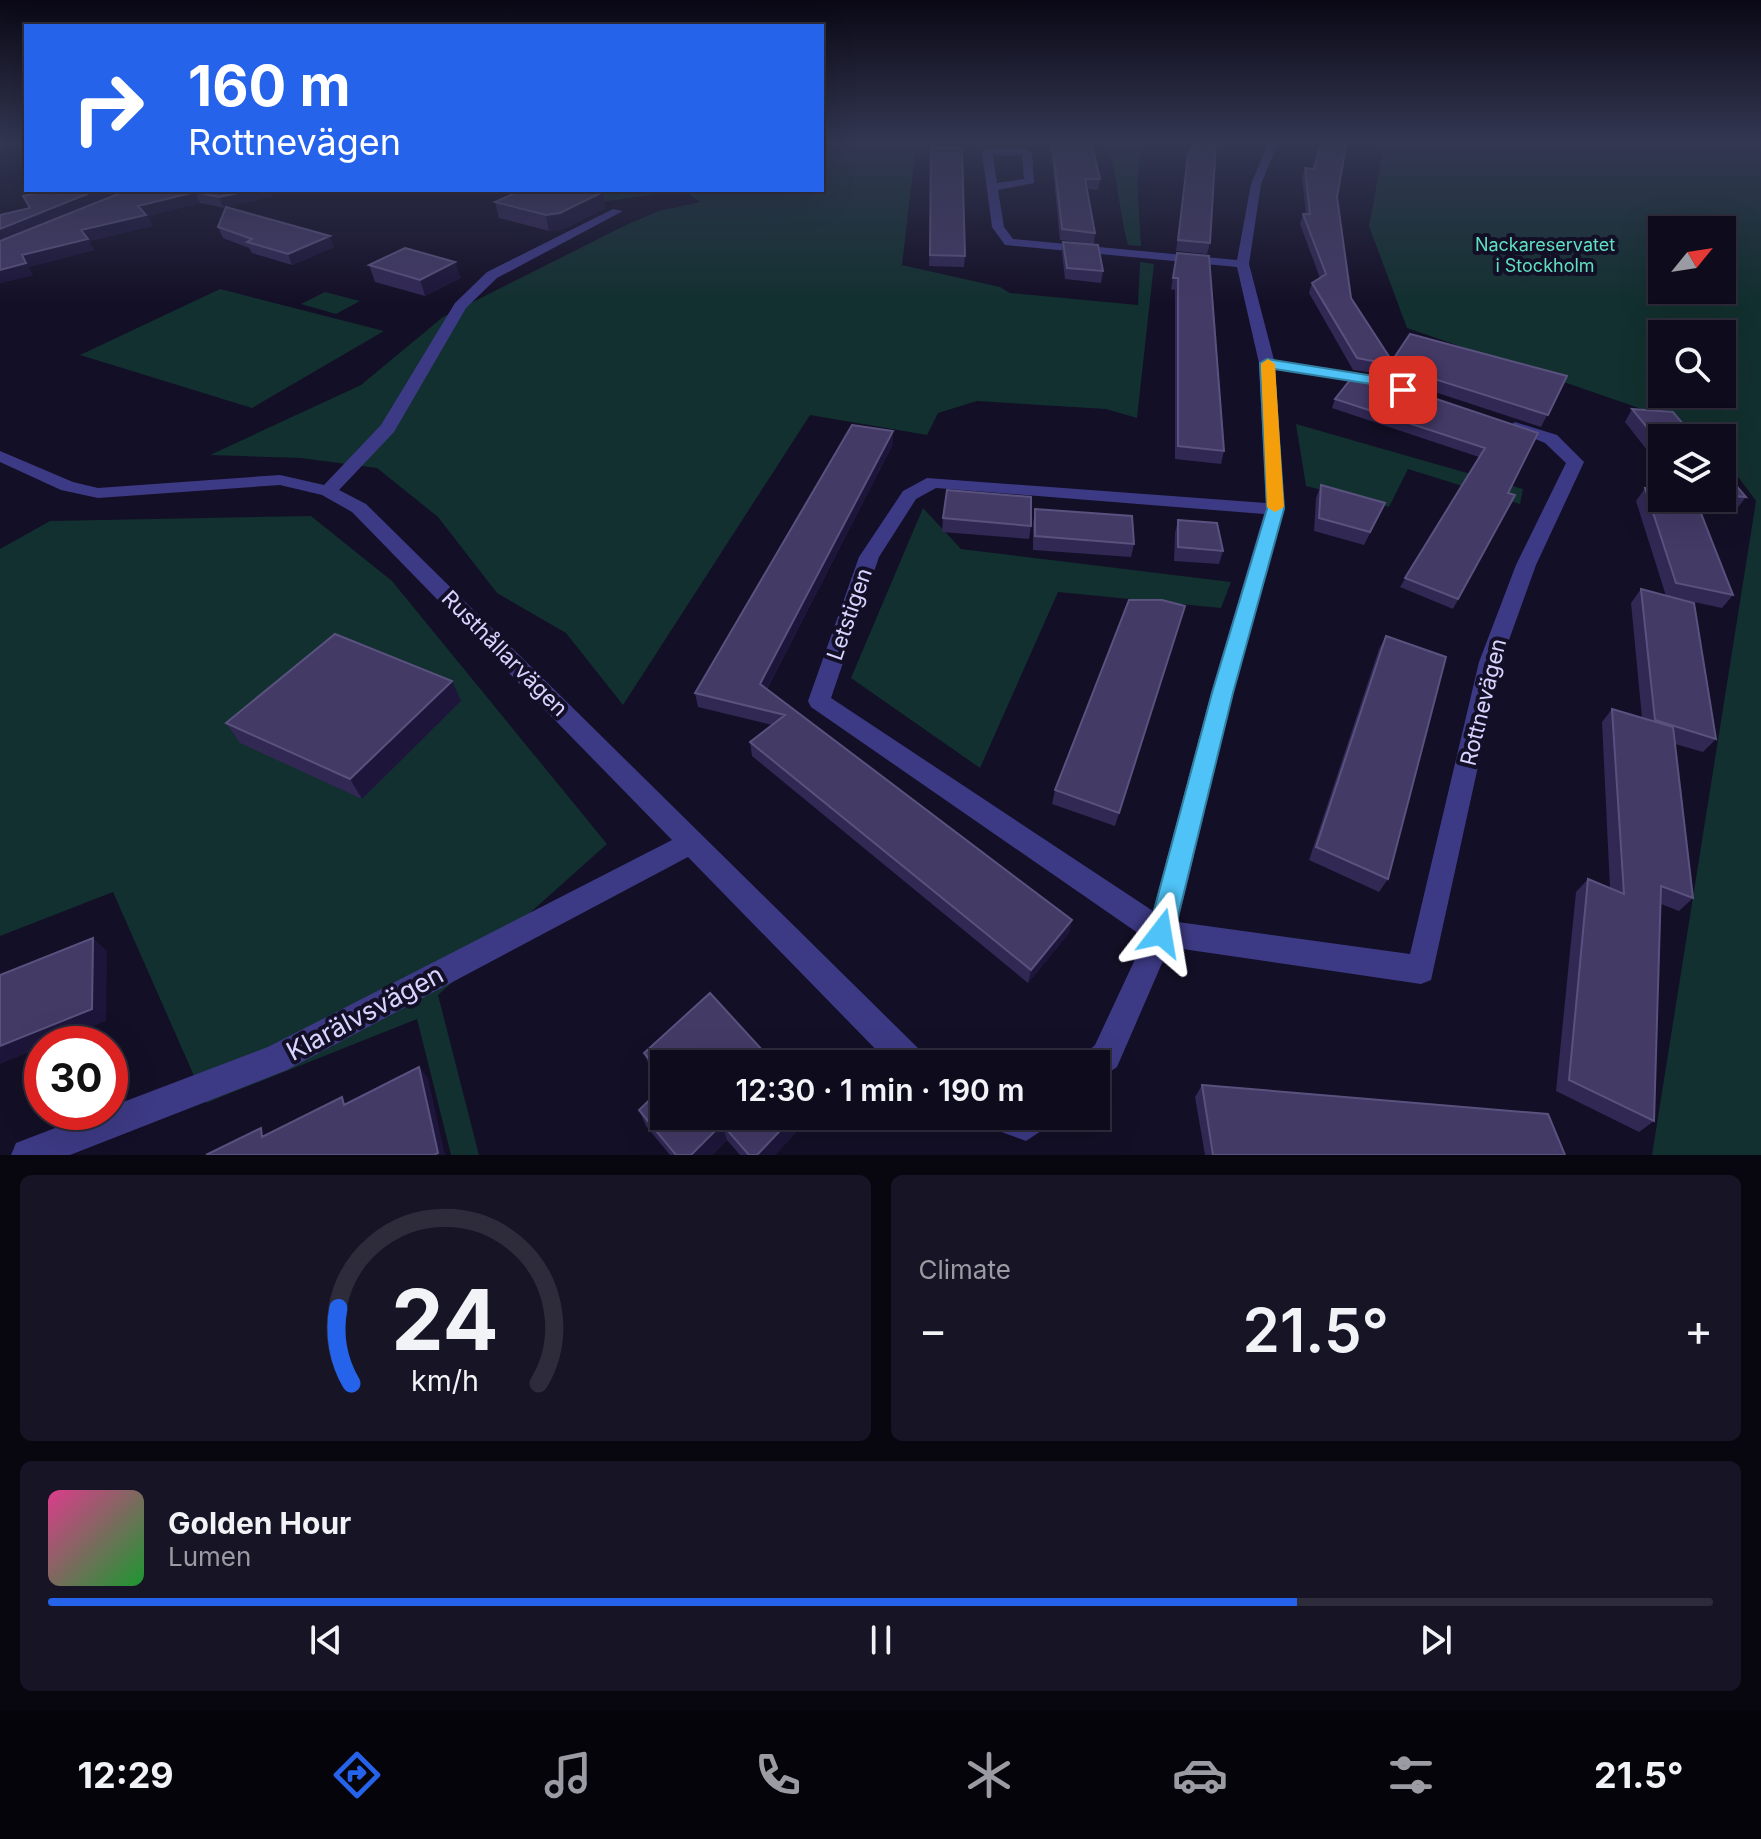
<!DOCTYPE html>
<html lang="en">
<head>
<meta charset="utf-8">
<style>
  body { margin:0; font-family:Inter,sans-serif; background:#171425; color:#f1f3f6; height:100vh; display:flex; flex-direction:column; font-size:30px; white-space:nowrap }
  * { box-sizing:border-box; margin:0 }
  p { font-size:26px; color:#9b9ba3 }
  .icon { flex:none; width:44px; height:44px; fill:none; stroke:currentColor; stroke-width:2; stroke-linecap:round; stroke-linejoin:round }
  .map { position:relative; height:1155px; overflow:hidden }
  .panel { display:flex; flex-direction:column; gap:20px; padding:20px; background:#08060f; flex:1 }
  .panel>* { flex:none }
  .guide { position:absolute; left:24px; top:24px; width:800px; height:168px; border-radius:0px; box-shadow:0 8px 32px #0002,0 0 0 2px #2e2b3b; background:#2563eb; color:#fff; overflow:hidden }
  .needle { width:52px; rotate:60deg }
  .fabs { position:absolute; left:1648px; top:216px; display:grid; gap:16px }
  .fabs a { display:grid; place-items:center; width:88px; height:88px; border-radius:0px; background:#0e0b1c; box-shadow:0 8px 32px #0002,0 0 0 2px #2e2b3b; font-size:40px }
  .speed { position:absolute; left:24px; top:1026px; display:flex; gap:16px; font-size:40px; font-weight:700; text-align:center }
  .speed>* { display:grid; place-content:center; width:104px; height:104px; border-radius:50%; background:#0e0b1c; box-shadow:0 8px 32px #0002,0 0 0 2px #2e2b3b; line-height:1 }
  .speed .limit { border:12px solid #d22; background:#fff; color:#111 }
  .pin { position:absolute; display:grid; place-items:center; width:68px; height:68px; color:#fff; margin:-34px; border-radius:16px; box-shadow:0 4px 12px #0006 }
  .me { position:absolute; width:88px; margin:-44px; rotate:14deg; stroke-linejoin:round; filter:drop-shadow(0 0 6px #0008) }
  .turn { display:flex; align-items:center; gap:28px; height:168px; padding:0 32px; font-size:36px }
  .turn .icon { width:104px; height:104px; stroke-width:2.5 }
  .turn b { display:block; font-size:56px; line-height:68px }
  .big { font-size:60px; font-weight:600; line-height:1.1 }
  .panel .tile { flex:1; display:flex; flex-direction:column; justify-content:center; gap:12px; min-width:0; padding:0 28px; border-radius:12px; background:#171425 }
  .panel .dial { align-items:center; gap:0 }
  .dial svg { height:208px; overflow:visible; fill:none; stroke:#2e2b3b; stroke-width:7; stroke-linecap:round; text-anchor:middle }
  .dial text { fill:#f1f3f6; stroke:none }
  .song { display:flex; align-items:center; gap:24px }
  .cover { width:96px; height:96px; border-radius:12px; background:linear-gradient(135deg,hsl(330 70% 55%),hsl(130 70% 35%)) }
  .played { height:8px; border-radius:4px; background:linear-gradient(90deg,#2563eb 75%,#2e2b3b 75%) }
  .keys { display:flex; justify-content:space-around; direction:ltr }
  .heat { display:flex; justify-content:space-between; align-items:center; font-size:44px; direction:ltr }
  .panel .tiles { flex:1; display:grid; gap:20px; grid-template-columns:1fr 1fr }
  .tile:last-child { grid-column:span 2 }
  .trip { position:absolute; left:650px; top:1050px; width:460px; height:80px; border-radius:0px; background:#0e0b1c; box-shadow:0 8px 32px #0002,0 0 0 2px #2e2b3b; font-weight:600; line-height:80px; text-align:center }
  .tabs { display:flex; height:128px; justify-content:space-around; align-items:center; background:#06040b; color:#9b9ba3 }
  .tabs .icon { width:56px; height:56px }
  .tabs .active { color:#2563eb }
  .tabs b { font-size:36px; color:#f1f3f6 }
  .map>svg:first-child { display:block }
  .green { fill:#12302f; fill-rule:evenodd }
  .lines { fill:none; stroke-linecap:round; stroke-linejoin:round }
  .minor { fill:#3d3a85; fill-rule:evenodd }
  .wall { fill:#312854 }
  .shaded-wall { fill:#1d163a }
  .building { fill:#433a66; stroke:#5a527e; stroke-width:2 }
  .route { fill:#4fc3f7; stroke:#337fa1; stroke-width:2 }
  .slow { fill:#f59e0b }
  .labels { text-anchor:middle; stroke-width:8; stroke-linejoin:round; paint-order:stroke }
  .far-park-label { font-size:18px; fill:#5fe0c0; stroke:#130f26 }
  .street-label { font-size:22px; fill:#d9d4ff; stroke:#130f26 }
  .near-street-label { font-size:26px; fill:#d9d4ff; stroke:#130f26 }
</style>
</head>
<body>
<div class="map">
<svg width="1761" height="1155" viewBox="0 0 1761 1155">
  <rect width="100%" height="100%" fill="#130f26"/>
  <path class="green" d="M 822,141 L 935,141 L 953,152 L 915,153 L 902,265 L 1000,287 L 1010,293 L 1138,305 L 1140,262 L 1154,264 L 1137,418 L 1106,409 L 977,401 L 938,413 L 927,435 L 810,415 L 623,705 L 566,633 L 497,593 L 438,517 L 377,468 L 301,458 L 210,455 L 361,385 L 443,317 L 624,226 L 659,211 L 700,202 L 683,190 L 595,203 L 578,190 L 822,190 Z
    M 1107,141 L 1143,141 L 1137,179 L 1141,246 L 1128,245 C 1119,210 1117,175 1107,141 Z
    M 1408,141 L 1761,141 L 1761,1155 L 1652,1155 L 1756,501 L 1722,455 L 1722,438 L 1709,438 L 1691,426 L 1407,328 L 1369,226 L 1384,145 ZM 1662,230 L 1722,230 L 1722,290 L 1662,290 ZM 1662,334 L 1722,334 L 1722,394 L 1662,394 Z
    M 220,289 L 384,331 L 252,408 L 80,355 Z
    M 325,292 L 360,301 L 336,314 L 301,304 Z
    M 1296,424 L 1523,489 L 1520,504 L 1408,469 L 1389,507 L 1306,486 Z
    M 923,508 L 961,549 L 1231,582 L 1221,608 L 1058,592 L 980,768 L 851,678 Z
    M 311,516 L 392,581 L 607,844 L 438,995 L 479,1155 L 451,1155 L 417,1019 L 206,1103 L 113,892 L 0,936 L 0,549 L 50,521 Z"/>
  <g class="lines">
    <path class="minor" d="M 1269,141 L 1279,141 L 1261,184 L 1249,264 L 1274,360 L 1378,376 L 1386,381 L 1378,386 L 1275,369 L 1284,509 L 1233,693 L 1178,922 L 1410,954 L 1479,662 L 1516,565 L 1566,463 L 1545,443 L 1507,427 L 1515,422 L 1557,435 L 1584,462 L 1536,565 L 1501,662 L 1431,980 L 1421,984 L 1169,947 L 1117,1067 L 1096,1081 L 1096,1064 L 1081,1064 L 1085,1054 L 1095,1045 L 1145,938 L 811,707 L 808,701 L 859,557 L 903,491 L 927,478 L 1266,503 L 1259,363 L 1237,267 L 1005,245 L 992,227 L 982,152 L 987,149 L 1027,149 L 1032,152 L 1034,183 L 998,190 L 1004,227 L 1013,239 L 1237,260 L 1251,184 ZM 993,155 L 1022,155 L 1024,179 L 997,183 ZM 936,488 L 1264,514 L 1211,693 L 1153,911 L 831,698 L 879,557 L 916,499 Z
      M 1429,141 L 1442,141 L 1437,144 Z
      M 613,209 L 623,211 L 497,278 L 466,308 L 394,432 L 339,490 L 366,504 L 923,1053 L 928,1064 L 890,1064 L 688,857 L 287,1070 L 70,1155 L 11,1155 L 16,1143 L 97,1112 L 110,1112 L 110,1107 L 268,1047 L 672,840 L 352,512 L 322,495 L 280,485 L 98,498 L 61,490 L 0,462 L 0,451 L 73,482 L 98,488 L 280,475 L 324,485 L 381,425 L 455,303 L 487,272 Z
      M 983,1116 L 1052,1116 L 1047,1127 L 1026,1141 L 988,1127 Z"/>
  </g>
  <path class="wall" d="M 1050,141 L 1091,141 L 1100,179 L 1098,190 L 1087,189 L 1095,233 L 1094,244 L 1060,240 Z
    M 931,147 L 965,256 L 964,267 L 929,266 Z
    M 1188,155 L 1210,243 L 1207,254 L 1176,251 Z
    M 1305,168 L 1337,197 L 1351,298 L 1392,361 L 1567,376 L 1541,427 L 1380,374 L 1353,370 L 1309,293 L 1312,283 L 1320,278 L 1300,224 L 1303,214 L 1306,214 L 1302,178 Z
    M 128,190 L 270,190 L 272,196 L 227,207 L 334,247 L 292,265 L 252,253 L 249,248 L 223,238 L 218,227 L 225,208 L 200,203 L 147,216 L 152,226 L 89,241 L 94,250 L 28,267 L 33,275 L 0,283 L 30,208 Z
    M 495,202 L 606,208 L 563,229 L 549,231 L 499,218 Z
    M 1063,242 L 1103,271 L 1101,283 L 1065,279 L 1062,253 Z
    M 1177,253 L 1224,451 L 1221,464 L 1175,459 L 1175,290 L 1171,289 Z
    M 455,262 L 460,278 L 425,296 L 375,282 L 369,265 Z
    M 1335,399 L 1538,433 L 1508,493 L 1515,495 L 1453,609 L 1400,587 L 1479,457 L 1332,408 Z
    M 1632,409 L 1662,438 L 1662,469 L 1625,422 Z
    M 893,444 L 767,689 L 1072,920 L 1069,933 L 1028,983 L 752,756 L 750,742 L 772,725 L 698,707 L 695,693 Z
    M 1722,469 L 1746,497 L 1736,510 L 1699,507 L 1733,595 L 1722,608 L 1680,599 L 1716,739 L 1703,752 L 1675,744 L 1693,898 L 1679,911 L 1661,904 L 1654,1121 L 1639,1132 L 1556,1091 L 1576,892 L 1588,879 L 1610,888 L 1602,722 L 1612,709 L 1642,718 L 1631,603 L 1641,589 L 1666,596 L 1636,501 L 1645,488 L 1662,498 L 1722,498 Z
    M 1321,485 L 1379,516 L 1364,545 L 1314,531 L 1316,498 Z
    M 1035,509 L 1134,544 L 1131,557 L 1033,550 L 1033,523 Z
    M 943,518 L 1031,526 L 1029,539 L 942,532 Z
    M 1178,520 L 1223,551 L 1219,564 L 1174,561 L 1175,533 Z
    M 1185,606 L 1115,826 L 1052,804 L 1055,790 Z
    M 1386,636 L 1388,879 L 1379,892 L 1309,860 L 1379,649 Z
    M 461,701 L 362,799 L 240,743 L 226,723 Z
    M 644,1053 L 664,1064 L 664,1086 L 651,1070 Z
    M 1202,1085 L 1565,1155 L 1205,1155 L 1195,1097 Z
    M 639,1110 L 664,1116 L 810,1117 L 775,1155 L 740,1155 L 727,1140 L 712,1155 L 670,1155 L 646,1126 Z"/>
  <path class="shaded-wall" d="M 97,190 L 128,190 L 0,243 L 0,229 Z
    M 251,190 L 270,190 L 272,196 L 224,208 L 219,197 Z
    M 195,192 L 200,203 L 147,216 L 152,226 L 89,241 L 94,250 L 28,267 L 22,255 L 138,206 Z
    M 603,192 L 606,208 L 563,229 L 549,231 L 546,215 Z
    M 330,236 L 334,247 L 292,265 L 288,254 Z
    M 455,262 L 460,278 L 425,296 L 420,280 Z
    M 26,263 L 33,275 L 0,283 L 0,270 Z
    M 893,431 L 893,444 L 762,698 L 760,684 Z
    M 452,681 L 461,701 L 362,799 L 350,779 Z
    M 1072,920 L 1069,933 L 1028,983 L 1031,970 Z
    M 93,938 L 107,951 L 106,1021 L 50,1044 L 42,1044 L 42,1047 L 0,1064 L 0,1046 Z
    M 419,1067 L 428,1078 L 445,1155 L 434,1155 Z
    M 794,1116 L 810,1117 L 775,1155 L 757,1155 Z
    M 722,1124 L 727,1140 L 712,1155 L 691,1155 Z"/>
  <path class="building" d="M 1052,141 L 1091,141 L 1100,179 L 1085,179 L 1095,233 L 1062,229 Z
    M 1198,141 L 1216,141 L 1210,243 L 1178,240 L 1188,155 Z
    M 1321,141 L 1347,141 L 1337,197 L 1351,298 L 1392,361 L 1410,334 L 1567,376 L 1548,415 L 1384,363 L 1357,358 L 1312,283 L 1326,274 L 1303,214 L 1310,214 L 1305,168 L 1314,169 Z
    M 931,147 L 962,147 L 965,256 L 930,255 Z
    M 52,190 L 97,190 L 0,229 L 0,215 L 30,208 L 23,196 Z
    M 128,190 L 251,190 L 219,197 L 195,192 L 138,206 L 146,215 L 81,230 L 88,239 L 22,255 L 26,263 L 0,270 L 0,241 Z
    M 522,190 L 593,190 L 603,192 L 560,213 L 546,215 L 495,202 Z
    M 226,207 L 330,236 L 288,254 L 247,242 L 252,239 L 218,227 Z
    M 1063,242 L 1098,245 L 1103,271 L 1067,268 Z
    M 405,248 L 455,262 L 420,280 L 369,265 Z
    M 1177,253 L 1209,256 L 1224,451 L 1178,446 L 1178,278 L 1173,278 Z
    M 1354,375 L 1374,378 L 1538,433 L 1508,493 L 1515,495 L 1458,599 L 1405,578 L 1485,448 L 1335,399 Z
    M 1632,409 L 1673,412 L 1695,438 L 1662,438 L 1662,446 Z
    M 852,425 L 893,431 L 760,684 L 1072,920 L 1031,970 L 750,742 L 785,715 L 695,693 Z
    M 1722,469 L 1746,497 L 1722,495 Z
    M 1321,485 L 1385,503 L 1370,532 L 1319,518 Z
    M 1645,488 L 1662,491 L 1662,498 L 1695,498 L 1733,595 L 1676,583 Z
    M 947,490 L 1031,497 L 1031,526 L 943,518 Z
    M 1035,509 L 1132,516 L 1134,544 L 1035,536 Z
    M 1178,520 L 1217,523 L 1223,551 L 1178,547 Z
    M 1641,589 L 1694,603 L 1716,739 L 1655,720 Z
    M 1129,600 L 1162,600 L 1185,606 L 1119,813 L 1055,790 Z
    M 335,634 L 452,681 L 350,779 L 226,723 Z
    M 1386,636 L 1446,657 L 1388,879 L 1316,847 Z
    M 1612,709 L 1673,727 L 1693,898 L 1661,886 L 1654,1121 L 1569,1080 L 1588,879 L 1624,894 Z
    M 93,938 L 92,1009 L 0,1046 L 0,975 Z
    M 710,993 L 775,1064 L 664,1064 L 664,1077 L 644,1053 Z
    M 419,1067 L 438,1153 L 434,1155 L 206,1155 L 261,1128 L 262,1137 L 342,1097 L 344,1105 Z
    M 1202,1085 L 1548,1114 L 1565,1155 L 1213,1155 Z
    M 664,1086 L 664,1116 L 794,1116 L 757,1155 L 749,1155 L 722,1124 L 691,1155 L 676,1155 L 639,1110 Z"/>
  <linearGradient id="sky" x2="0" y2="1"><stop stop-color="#0a0815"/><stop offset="0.47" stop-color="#333752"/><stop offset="1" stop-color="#333752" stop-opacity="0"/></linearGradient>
  <rect width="1761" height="303" fill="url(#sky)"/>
  <path class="route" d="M 1267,359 L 1374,376 L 1411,390 L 1403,394 L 1371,384 L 1274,369 L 1284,509 L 1233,693 L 1174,933 L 1170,941 L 1161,945 L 1152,941 L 1148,933 L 1212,693 L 1267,509 L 1260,363 Z"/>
  <path class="slow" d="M 1268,359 L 1275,364 L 1284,507 L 1275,512 L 1267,507 L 1261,364 Z"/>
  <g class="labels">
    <g class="far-park-label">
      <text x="1545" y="251">Nackareservatet<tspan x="1545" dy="21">i Stockholm</tspan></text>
    </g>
    <g class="street-label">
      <text transform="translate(849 614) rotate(-71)" y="8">Letstigen</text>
      <text transform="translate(505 653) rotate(45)" y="8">Rusthållarvägen</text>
      <text transform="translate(1483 702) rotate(-76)" y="8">Rottnevägen</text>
    </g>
    <g class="near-street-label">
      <text transform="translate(365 1013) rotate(-28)" y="9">Klarälvsvägen</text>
    </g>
  </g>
</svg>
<div class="fabs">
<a><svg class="needle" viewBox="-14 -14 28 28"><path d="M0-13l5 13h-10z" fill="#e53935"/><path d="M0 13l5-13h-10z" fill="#9b9ba3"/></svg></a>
<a><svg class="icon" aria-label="search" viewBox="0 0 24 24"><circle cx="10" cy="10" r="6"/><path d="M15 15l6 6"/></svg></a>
<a><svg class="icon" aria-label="layers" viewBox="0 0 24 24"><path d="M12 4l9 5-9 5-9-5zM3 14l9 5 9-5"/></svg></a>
</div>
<div class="speed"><div class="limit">30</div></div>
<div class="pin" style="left:1403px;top:390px;background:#d93025"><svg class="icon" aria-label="arrive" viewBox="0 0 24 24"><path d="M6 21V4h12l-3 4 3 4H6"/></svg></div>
<svg class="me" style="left:1161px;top:933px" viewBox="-20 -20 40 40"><path d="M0-17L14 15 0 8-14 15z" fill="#4fc3f7" stroke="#fff" stroke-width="4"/></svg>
<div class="trip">12:30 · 1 min · 190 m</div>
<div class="guide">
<div class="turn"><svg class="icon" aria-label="right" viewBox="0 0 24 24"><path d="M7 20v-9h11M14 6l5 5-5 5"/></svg><div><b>160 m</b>Rottnevägen</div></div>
</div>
</div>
<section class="panel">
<div class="tiles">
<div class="tile dial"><svg viewBox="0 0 100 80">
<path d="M14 69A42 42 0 1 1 86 69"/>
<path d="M14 69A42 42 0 0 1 9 40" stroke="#2563eb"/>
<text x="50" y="56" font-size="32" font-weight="700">24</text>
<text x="50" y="72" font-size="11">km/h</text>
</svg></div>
<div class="tile"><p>Climate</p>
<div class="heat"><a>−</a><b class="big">21.5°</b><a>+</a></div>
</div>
<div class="tile">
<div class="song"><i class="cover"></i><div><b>Golden Hour</b><p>Lumen</p></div></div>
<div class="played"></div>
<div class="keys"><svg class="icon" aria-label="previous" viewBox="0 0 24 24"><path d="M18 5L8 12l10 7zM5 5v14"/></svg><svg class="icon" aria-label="pause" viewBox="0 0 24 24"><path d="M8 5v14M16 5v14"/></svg><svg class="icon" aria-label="next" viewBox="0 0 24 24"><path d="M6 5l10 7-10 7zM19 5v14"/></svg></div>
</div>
</div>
</section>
<nav class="tabs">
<b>12:29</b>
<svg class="icon active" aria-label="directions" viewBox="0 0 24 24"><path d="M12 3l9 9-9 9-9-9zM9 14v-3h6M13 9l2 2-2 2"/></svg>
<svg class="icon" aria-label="music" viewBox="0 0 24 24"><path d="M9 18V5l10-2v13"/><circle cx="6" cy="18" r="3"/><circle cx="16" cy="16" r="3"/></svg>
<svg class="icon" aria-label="phone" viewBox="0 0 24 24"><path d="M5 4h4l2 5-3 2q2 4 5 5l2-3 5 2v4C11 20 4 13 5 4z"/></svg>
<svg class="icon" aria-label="climate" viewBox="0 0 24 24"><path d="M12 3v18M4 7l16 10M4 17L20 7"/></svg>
<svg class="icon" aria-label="car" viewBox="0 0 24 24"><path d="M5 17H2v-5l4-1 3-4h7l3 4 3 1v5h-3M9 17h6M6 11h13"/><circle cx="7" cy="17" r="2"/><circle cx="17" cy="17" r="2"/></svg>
<svg class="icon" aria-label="filters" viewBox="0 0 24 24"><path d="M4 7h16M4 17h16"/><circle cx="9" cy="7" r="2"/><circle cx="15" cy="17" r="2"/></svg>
<b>21.5°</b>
</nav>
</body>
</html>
